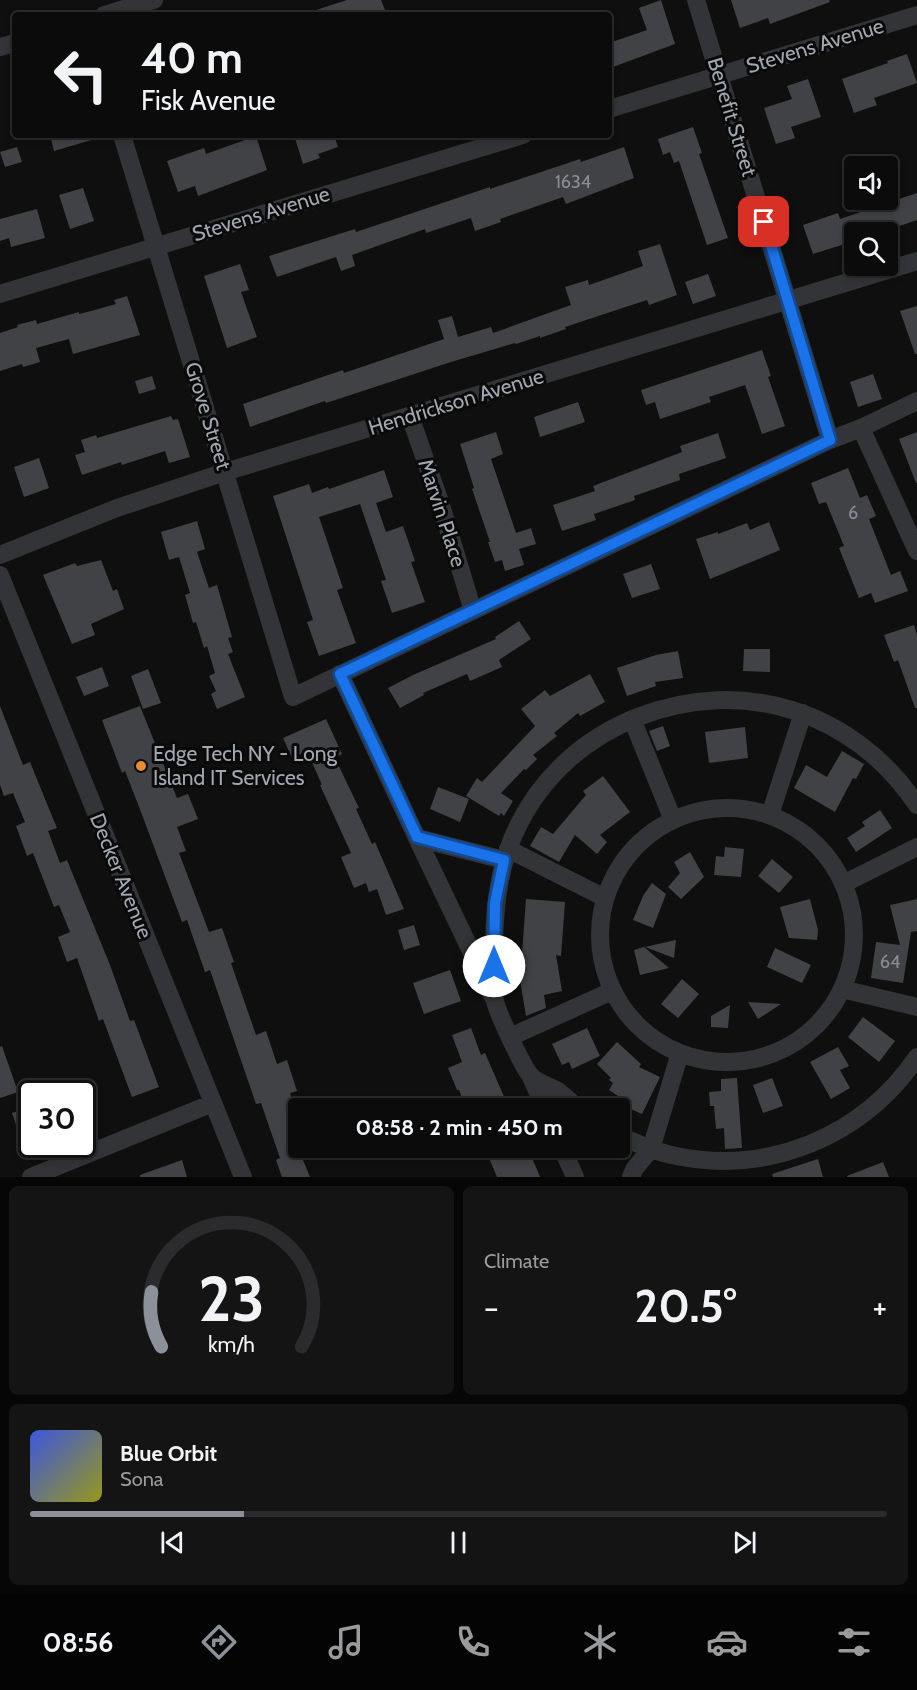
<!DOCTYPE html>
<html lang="en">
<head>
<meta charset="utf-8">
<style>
  body { margin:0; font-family:Cabin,sans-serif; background:#141415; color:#f1f3f6; height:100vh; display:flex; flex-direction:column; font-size:22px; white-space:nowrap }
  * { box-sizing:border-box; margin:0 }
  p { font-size:20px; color:#9a9b9d }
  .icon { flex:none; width:33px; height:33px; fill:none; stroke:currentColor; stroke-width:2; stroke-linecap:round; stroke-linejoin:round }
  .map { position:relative; height:1177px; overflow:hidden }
  .details { display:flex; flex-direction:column; gap:9px; padding:9px; background:#060607; flex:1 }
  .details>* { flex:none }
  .top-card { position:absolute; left:12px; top:12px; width:600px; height:126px; border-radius:6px; box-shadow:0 3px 9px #0003,0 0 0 2px #2b2b2d; background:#0b0b0c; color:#f1f3f6; overflow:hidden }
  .buttons { position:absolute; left:844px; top:156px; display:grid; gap:12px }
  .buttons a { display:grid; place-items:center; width:54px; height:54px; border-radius:6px; background:#0b0b0c; box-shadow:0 3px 9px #0003,0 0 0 2px #2b2b2d; font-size:30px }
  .speed { position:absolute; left:18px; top:1080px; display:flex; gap:12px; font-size:30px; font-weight:700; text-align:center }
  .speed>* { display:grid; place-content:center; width:78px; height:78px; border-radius:50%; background:#0b0b0c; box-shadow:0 3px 9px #0003,0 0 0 2px #2b2b2d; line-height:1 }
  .speed .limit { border:3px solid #111; border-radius:9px; background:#fff; color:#111 }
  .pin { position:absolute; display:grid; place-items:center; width:51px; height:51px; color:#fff; margin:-26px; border-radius:12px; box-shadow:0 3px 9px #0006 }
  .me { position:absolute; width:66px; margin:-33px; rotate:0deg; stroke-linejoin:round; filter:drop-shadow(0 0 4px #0008) }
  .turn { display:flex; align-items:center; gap:21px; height:126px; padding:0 30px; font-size:27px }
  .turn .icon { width:78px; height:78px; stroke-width:2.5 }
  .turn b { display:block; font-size:42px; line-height:51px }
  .big { font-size:45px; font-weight:700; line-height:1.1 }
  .details .tile { flex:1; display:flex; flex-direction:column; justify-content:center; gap:9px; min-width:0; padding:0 21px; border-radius:9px; background:#141415 }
  .details .dial { align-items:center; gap:0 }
  .dial svg { height:156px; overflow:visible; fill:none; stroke:#2b2b2d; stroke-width:7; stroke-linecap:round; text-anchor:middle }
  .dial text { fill:#f1f3f6; stroke:none }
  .song { display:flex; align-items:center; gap:18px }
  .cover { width:72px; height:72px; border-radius:9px; background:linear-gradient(135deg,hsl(230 70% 55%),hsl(60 70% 35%)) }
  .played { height:6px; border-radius:3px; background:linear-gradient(90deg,#8c9099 25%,#2b2b2d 25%) }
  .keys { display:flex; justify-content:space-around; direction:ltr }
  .heat { display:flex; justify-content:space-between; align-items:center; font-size:33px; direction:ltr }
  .details .tiles { flex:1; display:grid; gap:9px; grid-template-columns:1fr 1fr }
  .tile:last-child { grid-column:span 2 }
  .trip { position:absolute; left:288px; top:1098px; width:342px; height:60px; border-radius:6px; background:#0b0b0c; box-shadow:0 3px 9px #0003,0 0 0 2px #2b2b2d; font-weight:700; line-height:60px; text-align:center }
  .dock { display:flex; height:96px; justify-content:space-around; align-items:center; background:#040405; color:#9a9b9d }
  .dock .icon { width:42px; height:42px }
  .dock .active { color:#8c9099 }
  .dock b { font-size:27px; color:#f1f3f6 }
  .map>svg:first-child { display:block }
  .building { fill:#404246 }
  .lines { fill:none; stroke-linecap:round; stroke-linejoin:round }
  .minor { stroke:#323437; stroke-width:18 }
  .route-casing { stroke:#114b97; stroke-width:15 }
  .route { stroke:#1a73e8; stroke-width:10 }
  .poi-dot { fill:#e78c30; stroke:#0a0a0b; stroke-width:2 }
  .labels { text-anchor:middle; stroke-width:6; stroke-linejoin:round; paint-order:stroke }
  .number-label { font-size:18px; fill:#898e96 }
  .street-label { font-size:21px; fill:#a1a8b0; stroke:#0a0a0b }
  .poi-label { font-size:21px; fill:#a1a8b0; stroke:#0a0a0b; text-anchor:start }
</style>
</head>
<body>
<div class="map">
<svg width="917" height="1177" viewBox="0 0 917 1177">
  <rect width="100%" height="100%" fill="#0f0f10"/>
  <path class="building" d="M 347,0 L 381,0 L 387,15 L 310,15 L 310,12 Z
    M 661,0 L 675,44 L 613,67 L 609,56 L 609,43 L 647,30 L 639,8 Z
    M 731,0 L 829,0 L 830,2 L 770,24 L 768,18 L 740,28 Z
    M 907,54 L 917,83 L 874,98 L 877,105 L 854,113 L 842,79 L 888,63 L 887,61 Z
    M 808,79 L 821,117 L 791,127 L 795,138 L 776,144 L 764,108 L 792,99 L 787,86 Z
    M 693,127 L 702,153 L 699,154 L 728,238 L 707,245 L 679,161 L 674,163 L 670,152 L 663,155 L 658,139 Z
    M 50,135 L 94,135 L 95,139 L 54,151 Z
    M 294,135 L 334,135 L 338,147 L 318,154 L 320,158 L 303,164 Z
    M 256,136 L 267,170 L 198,196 L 195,186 L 178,192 L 167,161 L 204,148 L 206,154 Z
    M 17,147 L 22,162 L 5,167 L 0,152 Z
    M 624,147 L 634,178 L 566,204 L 563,197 L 500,219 L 501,222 L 475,231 L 471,218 L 426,233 L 425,229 L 352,255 L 355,266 L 341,271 L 336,257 L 277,277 L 269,256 L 355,229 L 356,232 L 490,187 L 490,189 L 580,159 L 581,162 Z
    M 83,188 L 94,221 L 70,229 L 59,195 Z
    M 917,193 L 917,220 L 882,232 L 844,232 L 848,243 L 813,254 L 803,225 L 838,213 L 840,219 Z
    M 37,209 L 45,238 L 11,247 L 9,238 L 0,241 L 0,219 Z
    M 660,244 L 677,295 L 649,305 L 647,300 L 565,327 L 566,329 L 540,338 L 540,336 L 516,344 L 515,343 L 451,362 L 326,403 L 325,401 L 250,427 L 243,404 L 343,370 L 344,373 L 444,339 L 438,320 L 452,316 L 458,337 L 491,327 L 493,333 L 571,305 L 565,287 L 588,280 L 589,285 L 643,266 L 638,251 Z
    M 240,264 L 249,290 L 241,292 L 257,337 L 227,348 L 204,276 Z
    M 708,274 L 716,296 L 693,304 L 685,282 Z
    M 127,296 L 140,335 L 73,354 L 69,339 L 36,348 L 40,362 L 23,367 L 22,364 L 0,371 L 0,333 L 18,327 L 17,325 L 36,320 L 37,324 L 79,312 L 79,314 L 91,311 L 116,304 L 114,300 Z
    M 917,306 L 917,354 L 915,354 L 900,311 Z
    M 762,350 L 771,376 L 768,377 L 785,426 L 762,434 L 745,385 L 709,397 L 711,402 L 660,419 L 655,402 L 646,405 L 641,390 Z
    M 873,374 L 882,399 L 858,407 L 850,382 Z
    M 152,376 L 156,389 L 139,394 L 135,381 Z
    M 578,402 L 585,422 L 540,437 L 534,417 Z
    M 171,416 L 173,420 L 178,419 L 190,457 L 169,463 L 165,451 L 122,465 L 121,462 L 82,475 L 75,455 L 85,452 L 81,440 L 96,435 L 97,438 Z
    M 496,432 L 503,454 L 491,459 L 516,533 L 531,528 L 536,544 L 519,549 L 524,565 L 505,571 L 502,560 L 495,562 L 488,542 L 490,542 L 472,489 L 474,488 L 460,444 Z
    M 917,432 L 917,483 L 916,483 L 899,439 Z
    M 718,433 L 726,458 L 679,474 L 680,480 L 634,496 L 635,500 L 594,514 L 596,520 L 562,531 L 553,505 L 595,491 L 593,486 L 682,452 L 680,446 Z
    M 39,458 L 49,488 L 24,497 L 14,467 Z
    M 848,468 L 860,498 L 867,495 L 876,516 L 869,519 L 891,575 L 900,571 L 908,591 L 875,603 L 871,593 L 859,598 L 839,548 L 844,546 L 826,502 L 819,504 L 811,483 Z
    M 384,470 L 393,497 L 376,503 L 386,532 L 403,526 L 415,561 L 411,562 L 425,602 L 392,613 L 381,581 L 386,580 L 360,504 L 319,517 L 343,588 L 337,590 L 356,643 L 319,656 L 307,622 L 313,620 L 273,496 L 309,484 L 312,493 L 328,487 L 329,489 Z
    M 197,521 L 205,549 L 197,552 L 209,588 L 217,585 L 232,637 L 228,638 L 233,652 L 228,654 L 245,697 L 217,709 L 211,694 L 216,691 L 209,676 L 215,673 L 207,646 L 204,648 L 196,622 L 193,623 L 185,595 L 190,593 L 179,557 L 169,560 L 161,532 Z
    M 769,522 L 780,550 L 710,579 L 696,539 L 718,532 L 718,534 L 747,523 L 750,530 Z
    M 101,560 L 113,591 L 117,589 L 124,609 L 91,624 L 95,635 L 72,644 L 43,575 L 75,563 L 77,566 Z
    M 651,564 L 660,589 L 632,598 L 623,574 Z
    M 519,621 L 531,639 L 499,660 L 502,667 L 470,681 L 467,674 L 423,693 L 424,695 L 400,708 L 388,688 L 413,675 L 496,639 L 495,637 Z
    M 914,625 L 917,635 L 917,708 L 915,708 L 898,660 L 894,662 L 884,635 Z
    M 744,649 L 770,649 L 770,672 L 743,671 Z
    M 678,651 L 683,678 L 655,682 L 656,686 L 627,696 L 617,668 L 656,655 Z
    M 102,667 L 109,686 L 84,696 L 76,677 Z
    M 148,669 L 161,703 L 143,709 L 131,676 Z
    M 590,674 L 605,702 L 580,716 L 578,713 L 554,733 L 557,736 L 533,755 L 537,759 L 526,770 L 524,769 L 501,793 L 513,801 L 504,816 L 501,813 L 499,816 L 466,796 L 477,778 L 482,782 L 535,726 L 521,709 L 545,690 L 550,696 Z
    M 0,706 L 23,765 L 30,762 L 45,799 L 57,828 L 48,831 L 60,863 L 67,860 L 110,965 L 130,1021 L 134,1020 L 159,1087 L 132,1097 L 103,1019 L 99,1021 L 77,958 L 67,962 L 58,937 L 70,932 L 59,905 L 54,907 L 33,853 L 27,856 L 16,826 L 25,822 L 13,793 L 4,796 L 0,785 Z
    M 140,706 L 177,798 L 188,794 L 198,819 L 177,827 L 186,851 L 179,853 L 209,932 L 222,928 L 234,962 L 231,963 L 256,1035 L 266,1031 L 277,1064 L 287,1060 L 297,1091 L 290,1093 L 298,1119 L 298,1148 L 310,1177 L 282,1177 L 276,1160 L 280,1158 L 261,1103 L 256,1104 L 210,970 L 205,972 L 187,920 L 182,922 L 141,812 L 125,771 L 122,773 L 102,720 Z
    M 326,719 L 342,754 L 335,758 L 359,808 L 356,809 L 372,844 L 375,842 L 404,909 L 386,915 L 377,889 L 369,892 L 366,883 L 354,888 L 341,857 L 351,853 L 320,785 L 322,785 L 307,751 L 292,758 L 283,738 Z
    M 663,726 L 670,746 L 657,751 L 649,731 Z
    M 745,727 L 748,758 L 709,763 L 705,732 Z
    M 842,751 L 864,764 L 856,779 L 853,778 L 835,812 L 794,788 L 806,765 L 827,777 Z
    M 603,776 L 630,812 L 600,835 L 607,842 L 597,854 L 575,835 L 559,862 L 530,846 L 541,827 L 553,834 L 586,795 L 583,791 Z
    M 438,787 L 469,799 L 460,822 L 430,809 Z
    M 880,810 L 892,828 L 856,852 L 847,838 L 865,826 L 862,822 Z
    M 725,847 L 744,849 L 741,877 L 714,875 L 716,856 L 724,857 Z
    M 690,852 L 704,877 L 681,899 L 668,887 L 680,873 L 674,862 Z
    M 772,859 L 793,877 L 779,893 L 758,876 Z
    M 652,883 L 666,894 L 653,928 L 633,920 L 643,896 Z
    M 526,899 L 565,902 L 561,956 L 556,955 L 562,991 L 544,995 L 546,1008 L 526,1016 L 520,980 Z
    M 810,899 L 818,930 L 817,940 L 789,938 L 780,907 Z
    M 917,899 L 917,931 L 911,932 L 903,983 L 871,978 L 876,942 L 900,945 L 890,905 Z
    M 414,925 L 420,945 L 404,950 L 398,930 Z
    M 676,940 L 674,958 L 645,947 Z
    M 644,947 L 669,968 L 640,975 L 634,950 Z
    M 775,948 L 811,965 L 802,983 L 767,967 Z
    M 450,970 L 461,1001 L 424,1014 L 413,983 Z
    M 682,979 L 699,994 L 678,1018 L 661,1004 Z
    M 748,1002 L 781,1004 L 758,1019 Z
    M 730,1005 L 728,1028 L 711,1027 L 711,1016 Z
    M 863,1017 L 895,1041 L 879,1062 L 848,1037 Z
    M 471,1028 L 481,1055 L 485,1053 L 509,1108 L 466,1108 L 459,1090 L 457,1090 L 448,1068 L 462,1062 L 452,1035 Z
    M 587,1028 L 600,1056 L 572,1069 L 569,1062 L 562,1065 L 552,1044 Z
    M 617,1042 L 641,1064 L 639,1067 L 660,1077 L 642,1114 L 628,1108 L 630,1104 L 609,1090 L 613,1083 L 609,1080 L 611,1078 L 597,1064 Z
    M 2,1046 L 18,1092 L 0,1098 L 0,1047 Z
    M 838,1047 L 849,1066 L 840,1070 L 850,1088 L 831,1099 L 810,1062 Z
    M 737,1078 L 742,1148 L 725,1149 L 724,1128 L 716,1129 L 714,1106 L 710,1106 L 709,1092 L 721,1091 L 721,1079 Z
    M 772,1078 L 783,1106 L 763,1113 L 753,1085 Z
    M 32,1107 L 32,1135 L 21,1139 L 12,1113 Z
    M 485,1148 L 528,1148 L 540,1177 L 497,1177 Z
    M 818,1159 L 823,1177 L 773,1177 L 772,1174 Z
    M 182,1160 L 187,1177 L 140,1177 L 140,1175 Z
    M 883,1162 L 889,1177 L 847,1177 L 847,1176 Z"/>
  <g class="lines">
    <path class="minor" d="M 696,0 L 830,440
      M 104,15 L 154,0
      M 0,47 L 15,43
      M 609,109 L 917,15
      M 122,135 L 293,697 L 830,440 L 861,428 L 917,401
      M 0,294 L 523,135
      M 410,416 L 440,502 L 473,611
      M 861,428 L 917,551
      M 0,555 L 117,508 L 225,472 L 917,261
      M 0,575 L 243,1177
      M 340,674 L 417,838 L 504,860
      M 632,719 L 673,820
      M600 935a127 127 0 1 1 254 0a127 127 0 1 1-254 0Z
      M 770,815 L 803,713
      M 417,838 L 493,997
      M 508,849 L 605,898
      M 843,884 L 917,847
      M 842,989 L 917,1007
      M 510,1037 L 612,991
      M 531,1077 L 545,1108
      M 578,1108 C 572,1103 565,1096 558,1091 C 550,1086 536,1083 530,1075 C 522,1065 498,1014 495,1001 C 492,986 494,958 494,942 C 495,901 500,861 519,824 C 544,774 587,737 638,717 C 743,676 854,711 917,805
      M 620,1136 C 638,1144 656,1152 676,1156 C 770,1175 863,1136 917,1057
      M 562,1148 L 575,1177
      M 31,1177 L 213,1103
      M 631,1177 L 635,1168 L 651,1149 L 680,1053"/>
  </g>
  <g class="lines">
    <g class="route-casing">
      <path id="route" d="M 494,966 L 495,903 L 504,860 L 417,837 L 340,674 L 830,440 L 764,222"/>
    </g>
    <use href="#route" class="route"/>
  </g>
  <circle class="poi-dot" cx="141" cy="766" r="6"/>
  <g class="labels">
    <g class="number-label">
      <text x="573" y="188">1634</text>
      <text x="853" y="519">6</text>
      <text x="890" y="968">64</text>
    </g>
    <g class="street-label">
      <text transform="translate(815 46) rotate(-17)" y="7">Stevens Avenue</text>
      <text transform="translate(732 117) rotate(73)" y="7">Benefit Street</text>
      <text transform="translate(261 214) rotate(-17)" y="7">Stevens Avenue</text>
      <text transform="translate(456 402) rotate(-17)" y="7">Hendrickson Avenue</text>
      <text transform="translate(208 416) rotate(73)" y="7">Grove Street</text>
      <text transform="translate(442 513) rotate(72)" y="7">Marvin Place</text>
      <text transform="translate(121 876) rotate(68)" y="7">Decker Avenue</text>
    </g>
    <g class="poi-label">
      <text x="153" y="761">Edge Tech NY - Long<tspan x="153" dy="24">Island IT Services</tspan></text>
    </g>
  </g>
</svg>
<div class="buttons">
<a><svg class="icon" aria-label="sound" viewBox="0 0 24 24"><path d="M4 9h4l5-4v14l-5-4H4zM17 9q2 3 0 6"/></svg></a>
<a><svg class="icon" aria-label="search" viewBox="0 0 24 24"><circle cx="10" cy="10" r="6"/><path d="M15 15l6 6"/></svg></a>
</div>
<div class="speed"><div class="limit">30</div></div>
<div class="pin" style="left:764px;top:222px;background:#d93025"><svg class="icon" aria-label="arrive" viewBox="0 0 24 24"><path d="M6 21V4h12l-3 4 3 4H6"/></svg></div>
<svg class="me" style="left:494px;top:966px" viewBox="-20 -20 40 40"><circle r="19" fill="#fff"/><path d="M0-13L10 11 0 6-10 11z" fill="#1a73e8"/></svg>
<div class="trip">08:58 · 2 min · 450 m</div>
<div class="top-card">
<div class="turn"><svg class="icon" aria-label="left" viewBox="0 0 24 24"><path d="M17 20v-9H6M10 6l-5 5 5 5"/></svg><div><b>40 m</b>Fisk Avenue</div></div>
</div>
</div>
<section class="details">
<div class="tiles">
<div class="tile dial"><svg viewBox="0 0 100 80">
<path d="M14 69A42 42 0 1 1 86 69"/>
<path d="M14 69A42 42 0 0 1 9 41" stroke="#8c9099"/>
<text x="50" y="56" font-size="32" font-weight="700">23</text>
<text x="50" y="72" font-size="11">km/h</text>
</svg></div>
<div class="tile"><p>Climate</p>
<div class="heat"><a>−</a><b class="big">20.5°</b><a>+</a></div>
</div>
<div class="tile">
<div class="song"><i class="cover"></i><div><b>Blue Orbit</b><p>Sona</p></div></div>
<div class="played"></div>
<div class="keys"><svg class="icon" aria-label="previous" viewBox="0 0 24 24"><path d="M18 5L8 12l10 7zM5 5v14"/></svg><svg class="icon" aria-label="pause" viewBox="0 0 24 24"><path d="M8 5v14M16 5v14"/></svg><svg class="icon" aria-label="next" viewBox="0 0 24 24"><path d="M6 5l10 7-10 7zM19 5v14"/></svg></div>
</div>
</div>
</section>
<nav class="dock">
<b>08:56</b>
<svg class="icon active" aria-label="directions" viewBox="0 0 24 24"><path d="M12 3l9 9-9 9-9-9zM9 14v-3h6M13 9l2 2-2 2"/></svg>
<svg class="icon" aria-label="music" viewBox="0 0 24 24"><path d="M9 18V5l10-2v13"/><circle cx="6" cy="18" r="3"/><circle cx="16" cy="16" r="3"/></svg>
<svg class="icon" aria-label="phone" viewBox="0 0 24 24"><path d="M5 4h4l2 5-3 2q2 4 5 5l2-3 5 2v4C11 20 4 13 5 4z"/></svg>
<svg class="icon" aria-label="climate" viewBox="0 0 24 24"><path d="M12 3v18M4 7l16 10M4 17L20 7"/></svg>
<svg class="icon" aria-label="car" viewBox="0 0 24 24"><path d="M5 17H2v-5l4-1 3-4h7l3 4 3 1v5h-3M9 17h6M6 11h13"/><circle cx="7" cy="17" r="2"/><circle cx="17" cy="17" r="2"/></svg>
<svg class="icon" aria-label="filters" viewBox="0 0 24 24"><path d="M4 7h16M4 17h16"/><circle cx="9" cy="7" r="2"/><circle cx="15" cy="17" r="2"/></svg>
</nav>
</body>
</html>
